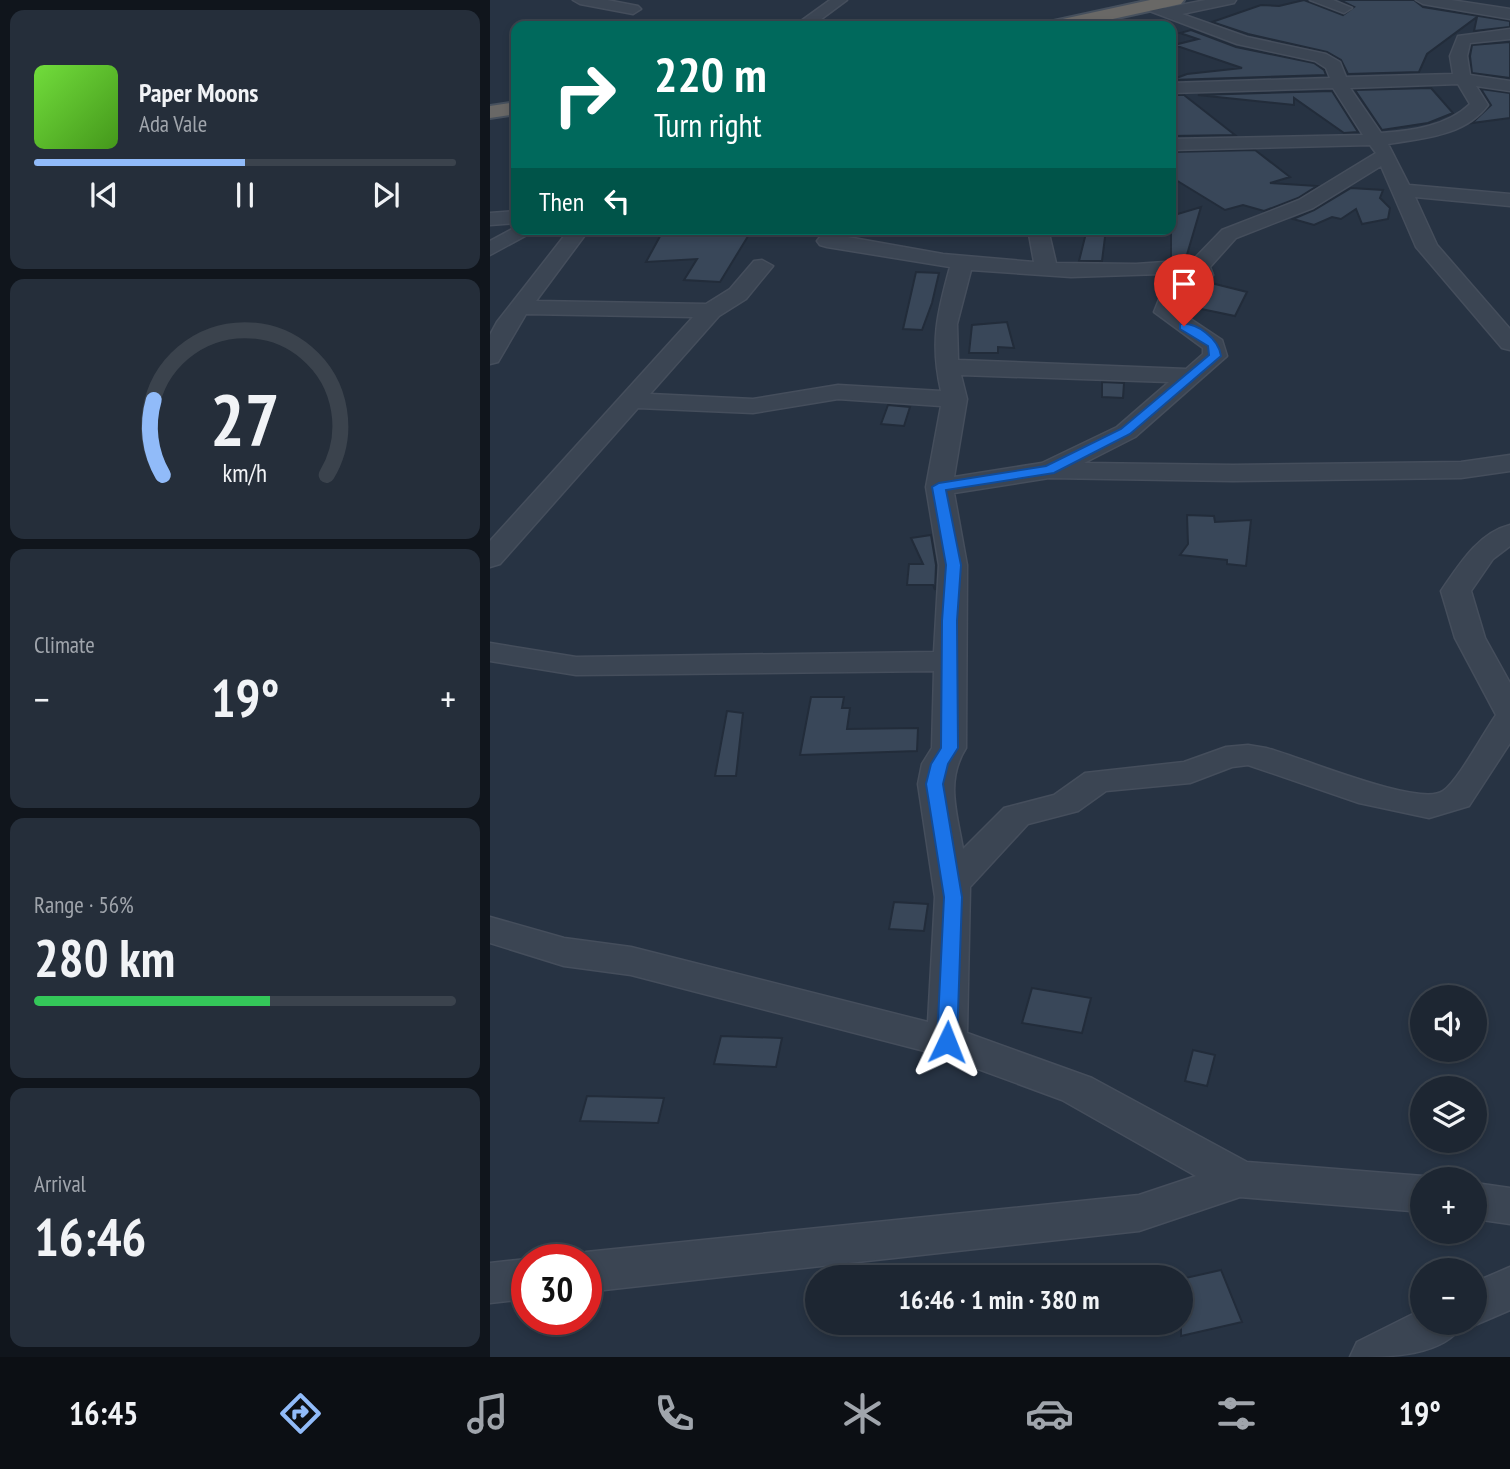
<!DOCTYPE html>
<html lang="en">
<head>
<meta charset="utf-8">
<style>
  body { margin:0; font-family:"PT Sans Narrow",sans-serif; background:#252e3a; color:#f1f3f6; height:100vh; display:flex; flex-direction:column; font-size:26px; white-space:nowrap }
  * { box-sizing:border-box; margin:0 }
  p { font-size:23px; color:#a0a5ac }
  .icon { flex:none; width:38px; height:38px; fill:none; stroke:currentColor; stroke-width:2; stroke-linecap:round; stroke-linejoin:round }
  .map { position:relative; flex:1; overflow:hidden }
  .drawer { display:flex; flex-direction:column; gap:10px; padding:10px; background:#10151c; width:490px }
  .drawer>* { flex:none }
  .top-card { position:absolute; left:21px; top:21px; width:665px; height:214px; border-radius:14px; box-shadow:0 4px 10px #0003,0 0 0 2px #3b434d; background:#00695c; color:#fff; overflow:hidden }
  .fabs { position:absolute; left:920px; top:985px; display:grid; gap:14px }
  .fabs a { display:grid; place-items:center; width:77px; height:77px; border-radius:50%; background:#1d2632; box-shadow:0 4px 10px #0003,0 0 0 2px #3b434d; font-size:35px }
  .speed { position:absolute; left:21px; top:1244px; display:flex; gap:14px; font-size:35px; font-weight:700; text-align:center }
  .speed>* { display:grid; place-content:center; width:91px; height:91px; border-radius:50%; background:#1d2632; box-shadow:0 4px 10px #0003,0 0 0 2px #3b434d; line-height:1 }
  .speed .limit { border:10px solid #d22; background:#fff; color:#111 }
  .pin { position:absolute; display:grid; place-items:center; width:60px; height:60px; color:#fff; margin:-72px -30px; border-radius:50% 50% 50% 0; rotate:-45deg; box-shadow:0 0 7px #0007 }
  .pin .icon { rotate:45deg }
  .me { position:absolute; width:77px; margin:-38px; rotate:2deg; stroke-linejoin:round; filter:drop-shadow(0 0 5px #0008) }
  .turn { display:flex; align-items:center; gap:24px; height:147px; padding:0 28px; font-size:32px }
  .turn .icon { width:91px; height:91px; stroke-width:2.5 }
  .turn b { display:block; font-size:49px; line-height:60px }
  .then { display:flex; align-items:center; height:66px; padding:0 28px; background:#0003; gap:14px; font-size:26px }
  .big { font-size:52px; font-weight:800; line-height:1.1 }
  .drawer .tile { flex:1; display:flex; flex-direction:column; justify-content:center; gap:10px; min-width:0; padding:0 24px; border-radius:14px; background:#252e3a }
  .drawer .dial { align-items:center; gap:0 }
  .dial svg { height:182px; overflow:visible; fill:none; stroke:#3b434d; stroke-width:7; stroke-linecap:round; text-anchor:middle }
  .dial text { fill:#f1f3f6; stroke:none }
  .song { display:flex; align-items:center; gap:21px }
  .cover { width:84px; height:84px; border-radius:10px; background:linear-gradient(135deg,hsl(100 70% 55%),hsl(100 70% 35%)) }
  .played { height:7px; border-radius:4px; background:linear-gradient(90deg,#91bbf9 50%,#3b434d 50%) }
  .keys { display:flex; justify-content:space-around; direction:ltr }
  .heat { display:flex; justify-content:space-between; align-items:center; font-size:38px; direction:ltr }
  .charge { height:10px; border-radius:5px; background:linear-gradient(90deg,#34c759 56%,#3b434d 0) }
  .trip { position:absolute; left:315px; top:1265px; width:388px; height:70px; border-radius:35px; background:#1d2632; box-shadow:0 4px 10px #0003,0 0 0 2px #3b434d; font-weight:800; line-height:70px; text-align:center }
  .dock { display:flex; height:112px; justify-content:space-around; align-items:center; background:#0c0f14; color:#a0a5ac }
  .dock .icon { width:49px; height:49px }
  .dock .current { color:#91bbf9 }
  .dock b { font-size:32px; color:#f1f3f6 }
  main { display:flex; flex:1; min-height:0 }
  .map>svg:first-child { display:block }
  .building { fill:#394759; stroke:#222c3a; stroke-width:2 }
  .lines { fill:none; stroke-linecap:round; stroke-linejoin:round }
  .minor-casing { stroke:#454e5c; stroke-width:3 }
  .trunk-casing { stroke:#46505d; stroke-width:4 }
  .minor { fill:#3b4553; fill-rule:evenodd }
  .trunk { fill:#696866; fill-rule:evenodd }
  .route { fill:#1a73e8; stroke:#114b97; stroke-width:2 }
</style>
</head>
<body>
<main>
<section class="drawer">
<div class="tile">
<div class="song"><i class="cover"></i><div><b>Paper Moons</b><p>Ada Vale</p></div></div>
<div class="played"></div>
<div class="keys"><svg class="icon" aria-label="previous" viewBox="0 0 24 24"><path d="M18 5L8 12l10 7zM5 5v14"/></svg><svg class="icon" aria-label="pause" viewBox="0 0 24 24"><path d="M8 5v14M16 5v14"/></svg><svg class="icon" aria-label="next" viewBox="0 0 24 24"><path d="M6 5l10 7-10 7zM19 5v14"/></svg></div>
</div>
<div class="tile dial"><svg viewBox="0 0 100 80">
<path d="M14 69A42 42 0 1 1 86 69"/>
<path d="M14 69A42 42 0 0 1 10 36" stroke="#91bbf9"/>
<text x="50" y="56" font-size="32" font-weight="700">27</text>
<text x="50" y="72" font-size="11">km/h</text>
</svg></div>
<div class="tile"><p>Climate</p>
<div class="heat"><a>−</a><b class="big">19°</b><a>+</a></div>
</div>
<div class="tile"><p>Range · 56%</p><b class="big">280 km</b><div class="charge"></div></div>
<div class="tile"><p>Arrival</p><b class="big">16:46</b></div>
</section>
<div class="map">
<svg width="1020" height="1357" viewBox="0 0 1020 1357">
  <rect width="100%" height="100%" fill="#273343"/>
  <path class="building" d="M 814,0 L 853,15 L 864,7 L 850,0 L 924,0 L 933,7 L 1020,21 L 1020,27 L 984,31 L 987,17 L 937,54 L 929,72 L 858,74 L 851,60 L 837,52 L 758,34 L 722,22 L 771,5 L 789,6 Z
    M 701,30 L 746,47 L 824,63 L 834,70 L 836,75 L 681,80 L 697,74 L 752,68 L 684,45 L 708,39 L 690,33 Z
    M 1020,42 L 1020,78 L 982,73 L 980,56 L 982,45 Z
    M 941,88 L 963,113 L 938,123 L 892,130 L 865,90 Z
    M 991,89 L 1020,93 L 1020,118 L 982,123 L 1001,105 Z
    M 842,91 L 868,132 L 854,133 L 804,98 L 804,105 L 708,95 Z
    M 681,95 L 694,95 L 745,135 L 681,136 Z
    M 765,150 L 800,177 L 780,183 L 827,186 L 808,198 L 774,211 L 753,205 L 735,210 L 681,177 L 681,152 Z
    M 861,188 L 893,190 L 890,198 L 900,208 L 898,219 L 872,224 L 866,209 L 851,219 L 842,217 L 824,225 L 803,219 L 824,210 Z
    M 711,207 L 696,258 L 681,259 L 681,216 Z
    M 174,229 L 208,229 L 207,231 L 260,233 L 230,282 L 194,280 L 207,259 L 156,262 Z
    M 597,229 L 616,229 L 612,261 L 589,261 Z
    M 426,272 L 449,273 L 442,303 L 432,330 L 413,329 Z
    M 721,283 L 757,292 L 745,316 L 692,305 Z
    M 517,322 L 524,348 L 508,347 L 508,353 L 479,353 L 482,325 Z
    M 612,382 L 634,383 L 633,398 L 612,397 Z
    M 398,405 L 420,407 L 414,426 L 391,424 Z
    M 697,515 L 724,516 L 725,522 L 761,520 L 756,566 L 737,564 L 737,560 L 690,555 L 698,544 Z
    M 441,535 L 446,565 L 445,590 L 443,585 L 417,585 L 419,564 L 433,564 L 421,538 Z
    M 321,697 L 354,697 L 352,708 L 360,708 L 357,729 L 428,728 L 427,751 L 310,755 Z
    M 237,711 L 253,713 L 246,776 L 225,776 Z
    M 404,902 L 438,904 L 434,931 L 399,929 Z
    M 542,988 L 601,998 L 592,1033 L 532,1023 Z
    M 231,1036 L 292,1038 L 286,1067 L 224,1064 Z
    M 703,1050 L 725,1055 L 717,1086 L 695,1081 Z
    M 97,1096 L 174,1098 L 168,1123 L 90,1121 Z
    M 731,1270 L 752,1322 L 691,1336 L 691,1279 Z"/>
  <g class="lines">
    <g class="minor-casing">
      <path id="minor" d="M 83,0 L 117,0 L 148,6 L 151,9 L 143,14 L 90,4 Z
        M 340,0 L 357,0 L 322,26 L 304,26 Z
        M 716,0 L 746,0 L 744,3 L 692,14 L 757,37 L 836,54 L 850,62 L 856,77 L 963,74 L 960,56 L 968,36 L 1020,29 L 1020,39 L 980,43 L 977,56 L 980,75 L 1020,81 L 1020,91 L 986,86 L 998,105 C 975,136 933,138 898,144 L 919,185 L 1020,194 L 1020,206 L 925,197 L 947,245 L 1020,329 L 1020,350 L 1012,348 L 926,247 L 891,166 L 823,208 L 746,238 L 720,267 L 723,275 L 720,280 L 688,305 L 687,310 L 732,340 L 737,356 L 645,437 L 594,463 L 743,465 L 971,462 L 1020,455 L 1020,471 L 971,478 L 743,481 L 559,478 L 464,493 L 477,565 L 476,748 C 455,781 467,813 473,849 L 514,808 L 564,795 L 595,773 L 694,762 L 736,747 L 758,745 L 776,748 C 808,756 930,808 953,791 C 968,781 994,732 1006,715 L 965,638 L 951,591 C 969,565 988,533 1020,525 L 1020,546 L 1003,559 L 981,591 L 995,638 L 1020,683 L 1020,743 L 979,806 L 939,818 L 869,803 L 758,765 L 742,767 L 700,783 L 616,791 L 588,811 L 538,824 L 480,887 L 477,1033 L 602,1078 L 757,1162 L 933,1176 L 944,1180 L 933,1180 L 933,1212 L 750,1197 L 649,1231 L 96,1292 L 96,1260 L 79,1260 L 96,1252 L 649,1195 L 706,1176 L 572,1100 L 450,1055 L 141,975 L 74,966 L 0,943 L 0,917 L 74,938 L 141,947 L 438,1022 L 445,897 L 428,784 L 432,764 L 442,748 L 444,671 L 86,675 L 0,661 L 0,643 L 86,657 L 444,652 L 449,565 L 436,487 L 451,406 L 348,399 L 263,413 L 148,408 L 10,564 L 0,567 L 0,541 L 203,317 L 36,314 L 8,362 L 0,364 L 0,335 L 7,322 L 75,235 L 74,229 L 94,229 L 95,235 L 46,301 L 216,304 L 240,289 L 264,261 L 272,260 L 283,266 L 256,299 L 229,316 L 160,394 L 263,399 L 348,385 L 451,391 C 440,343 447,314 460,267 L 337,247 L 330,245 L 327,241 L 330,237 L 352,236 L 453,254 L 544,262 L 538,229 L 558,229 L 566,263 L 646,264 L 703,260 L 732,230 L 809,200 L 886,153 L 880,145 L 681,150 L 681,139 L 873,135 L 843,88 L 681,93 L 681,83 L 840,78 L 836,68 L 825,61 L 747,44 L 649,7 L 657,2 L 675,8 ZM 968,84 L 980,104 C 957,126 922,131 891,133 L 860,88 ZM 481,270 L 581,277 L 701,273 L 670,297 L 664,312 L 713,348 L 713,354 L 696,369 L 468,360 L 467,324 ZM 471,375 L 679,382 L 627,427 L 552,463 L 464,477 L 477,399 Z
        M 820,0 L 843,0 L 862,8 L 854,13 Z
        M 926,0 L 961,0 L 1020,9 L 1020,19 L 933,4 Z
        M 26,211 L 26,223 L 0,225 L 0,213 Z
        M 26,227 L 48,229 L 0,255 L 0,241 Z
        M 985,1183 L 1020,1188 L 1020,1224 L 985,1219 Z
        M 37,1259 L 37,1299 L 0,1303 L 0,1263 Z
        M 1020,1267 L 1020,1310 L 985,1325 L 978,1323 L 985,1323 L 985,1282 Z
        M 933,1309 L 933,1323 L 974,1323 C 954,1357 899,1357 860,1357 L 867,1342 Z"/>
    </g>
    <g class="trunk-casing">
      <path id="trunk" d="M 660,0 L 694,0 L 691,4 L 591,26 L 556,26 L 559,22 Z
        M 26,102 L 26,114 L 0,118 L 0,106 Z"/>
    </g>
    <use href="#minor" class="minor"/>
    <use href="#trunk" class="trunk"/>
  </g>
  <path class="route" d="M 690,324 C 707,322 729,339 731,356 L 640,434 L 564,473 L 456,490 L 471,565 L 467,621 L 468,748 L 458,764 L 453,784 L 472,897 L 467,1042 L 464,1047 L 450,1047 L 447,1042 L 454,897 L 436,784 L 441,764 L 451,748 L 452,621 L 456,565 L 442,487 L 449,483 L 556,466 L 631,429 L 719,355 L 718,346 L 690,329 Z"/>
</svg>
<div class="fabs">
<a><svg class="icon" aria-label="sound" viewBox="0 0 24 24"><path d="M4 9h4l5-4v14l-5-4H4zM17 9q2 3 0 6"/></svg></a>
<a><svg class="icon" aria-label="layers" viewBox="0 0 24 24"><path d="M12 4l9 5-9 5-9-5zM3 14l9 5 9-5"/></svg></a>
<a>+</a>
<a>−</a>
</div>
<div class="speed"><div class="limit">30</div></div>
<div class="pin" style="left:694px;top:326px;background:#d93025"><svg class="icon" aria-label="arrive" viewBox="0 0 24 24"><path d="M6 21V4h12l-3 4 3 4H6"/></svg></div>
<svg class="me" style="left:457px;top:1042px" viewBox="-20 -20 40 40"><path d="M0-17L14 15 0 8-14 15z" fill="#1a73e8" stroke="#fff" stroke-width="4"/></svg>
<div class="trip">16:46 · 1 min · 380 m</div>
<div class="top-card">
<div class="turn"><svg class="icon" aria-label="right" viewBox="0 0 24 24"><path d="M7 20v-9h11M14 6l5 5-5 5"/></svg><div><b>220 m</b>Turn right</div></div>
<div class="then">Then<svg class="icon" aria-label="left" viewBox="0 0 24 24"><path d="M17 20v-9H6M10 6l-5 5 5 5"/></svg></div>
</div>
</div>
</main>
<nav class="dock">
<b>16:45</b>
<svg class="icon current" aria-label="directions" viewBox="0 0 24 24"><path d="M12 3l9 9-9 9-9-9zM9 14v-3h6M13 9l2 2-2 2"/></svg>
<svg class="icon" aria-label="music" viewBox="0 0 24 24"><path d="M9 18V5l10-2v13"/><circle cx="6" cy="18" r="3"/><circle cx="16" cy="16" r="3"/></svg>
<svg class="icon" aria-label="phone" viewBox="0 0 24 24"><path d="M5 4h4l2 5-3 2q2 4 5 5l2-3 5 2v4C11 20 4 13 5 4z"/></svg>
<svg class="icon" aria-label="climate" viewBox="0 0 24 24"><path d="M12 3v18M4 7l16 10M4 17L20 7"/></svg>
<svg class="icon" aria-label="car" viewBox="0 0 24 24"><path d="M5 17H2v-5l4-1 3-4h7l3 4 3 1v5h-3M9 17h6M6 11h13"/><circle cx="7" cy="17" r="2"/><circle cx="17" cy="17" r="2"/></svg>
<svg class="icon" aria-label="filters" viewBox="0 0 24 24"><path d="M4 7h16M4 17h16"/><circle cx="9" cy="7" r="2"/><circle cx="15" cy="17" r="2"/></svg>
<b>19°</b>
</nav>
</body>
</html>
